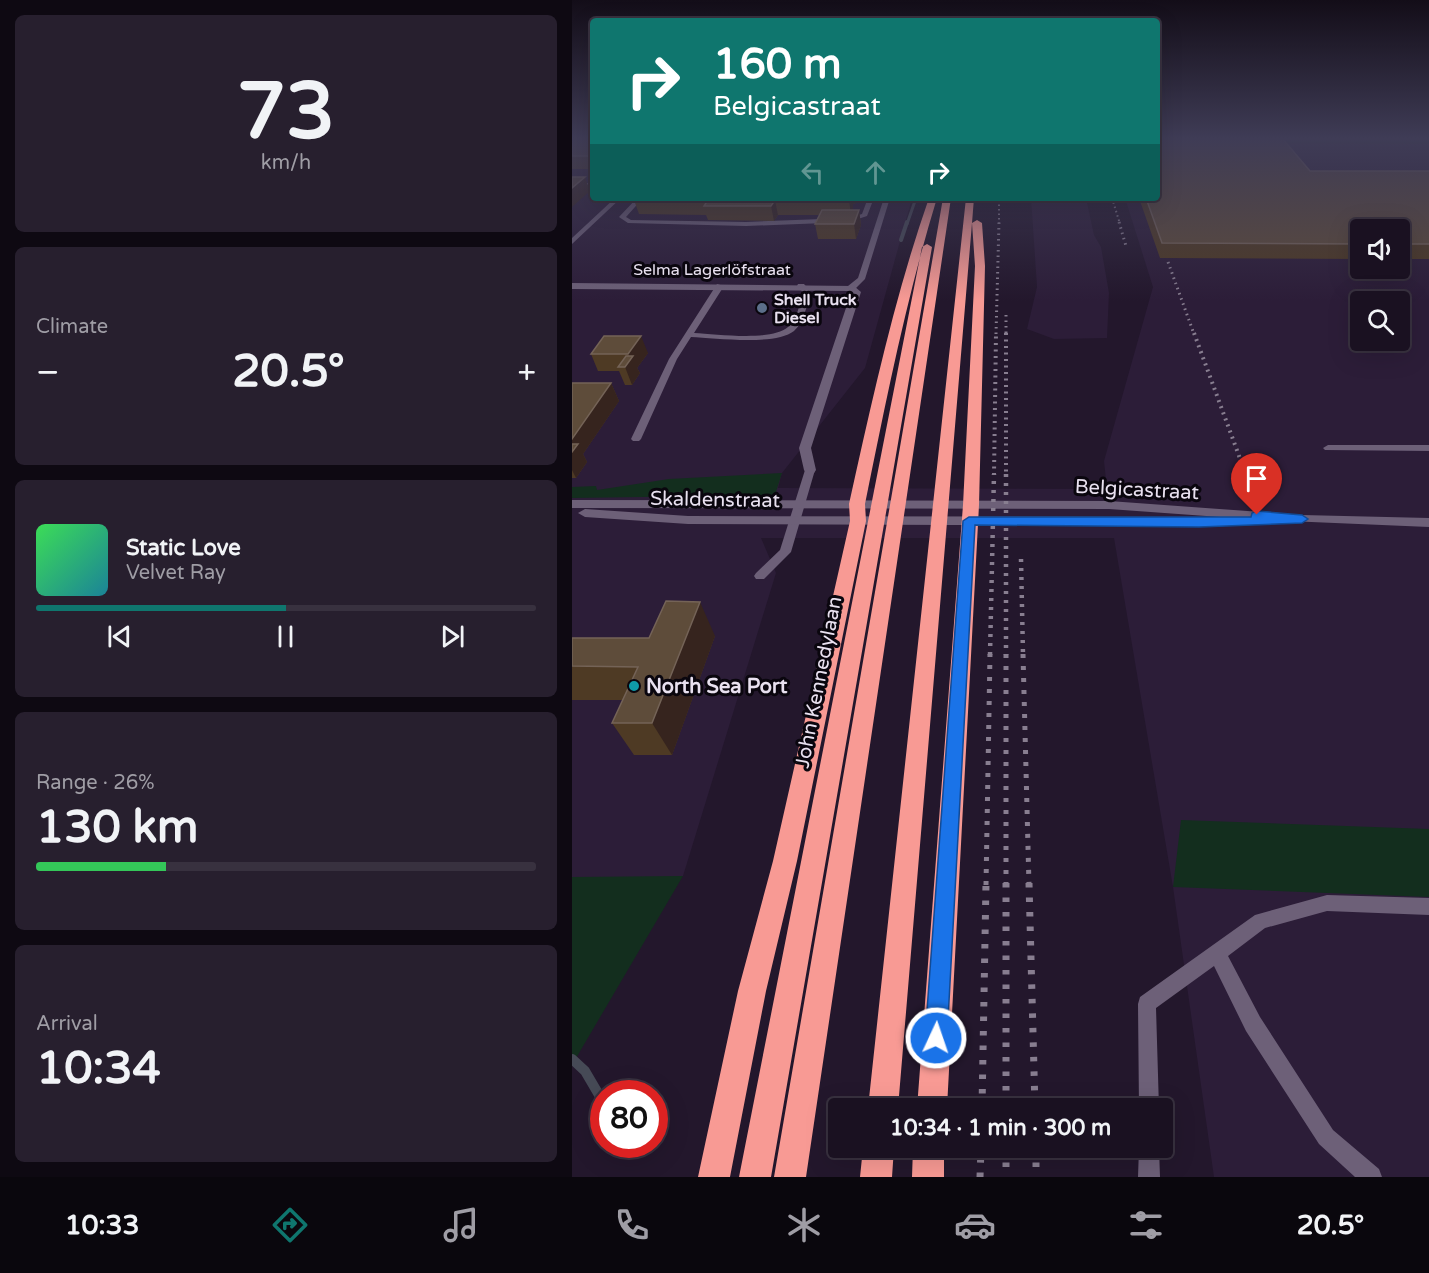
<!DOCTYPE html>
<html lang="en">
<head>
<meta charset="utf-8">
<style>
  body { margin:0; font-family:"Varela Round",sans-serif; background:#271f2e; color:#f1f3f6; height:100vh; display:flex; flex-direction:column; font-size:22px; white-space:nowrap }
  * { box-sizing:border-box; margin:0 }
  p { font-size:20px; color:#9f9da5 }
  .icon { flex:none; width:33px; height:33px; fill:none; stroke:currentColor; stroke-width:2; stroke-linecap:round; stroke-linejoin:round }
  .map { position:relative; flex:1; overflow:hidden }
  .sheet { display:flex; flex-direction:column; gap:15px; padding:15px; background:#0e0912; width:572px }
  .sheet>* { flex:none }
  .banner { position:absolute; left:18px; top:18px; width:570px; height:183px; border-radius:6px; box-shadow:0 6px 24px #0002,0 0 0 2px #38313f; background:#0f766e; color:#fff; overflow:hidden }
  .tools { position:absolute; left:778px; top:219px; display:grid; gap:12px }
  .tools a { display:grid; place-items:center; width:60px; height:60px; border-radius:6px; background:#1a1121; box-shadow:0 6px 24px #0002,0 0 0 2px #38313f; font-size:30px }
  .speed { position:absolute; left:18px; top:1080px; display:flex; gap:12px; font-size:30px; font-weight:700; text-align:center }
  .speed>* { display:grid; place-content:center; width:78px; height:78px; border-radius:50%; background:#1a1121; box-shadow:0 6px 24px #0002,0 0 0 2px #38313f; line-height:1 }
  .speed .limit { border:9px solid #d22; background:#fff; color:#111 }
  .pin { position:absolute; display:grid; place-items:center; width:51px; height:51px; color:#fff; margin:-62px -26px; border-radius:50% 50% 50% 0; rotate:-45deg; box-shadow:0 0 6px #0007 }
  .pin .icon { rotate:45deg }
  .me { position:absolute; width:66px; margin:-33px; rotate:3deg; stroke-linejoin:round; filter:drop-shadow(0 0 4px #0008) }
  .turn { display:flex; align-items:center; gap:21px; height:126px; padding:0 24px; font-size:27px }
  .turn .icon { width:78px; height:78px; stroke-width:2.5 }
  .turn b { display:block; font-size:42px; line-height:51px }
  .lanes { display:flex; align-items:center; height:57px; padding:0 24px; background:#0003; justify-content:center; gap:30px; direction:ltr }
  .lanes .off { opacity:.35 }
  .big { font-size:45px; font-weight:700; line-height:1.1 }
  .sheet .widget { flex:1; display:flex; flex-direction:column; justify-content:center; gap:9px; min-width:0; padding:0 21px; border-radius:9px; background:#271f2e }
  .sheet .dial { align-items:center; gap:0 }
  .dial b { font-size:78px; line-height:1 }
  .song { display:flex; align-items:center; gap:18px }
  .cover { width:72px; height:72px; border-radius:9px; background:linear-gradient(135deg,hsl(130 70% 55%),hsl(190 70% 35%)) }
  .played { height:6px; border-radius:3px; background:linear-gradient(90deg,#0f766e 50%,#38313f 50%) }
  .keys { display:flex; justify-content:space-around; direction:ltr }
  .heat { display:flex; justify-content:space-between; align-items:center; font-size:33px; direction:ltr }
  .charge { height:9px; border-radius:4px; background:linear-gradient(90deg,#34c759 26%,#38313f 0) }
  .trip { position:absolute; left:256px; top:1098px; width:345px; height:60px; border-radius:6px; background:#1a1121; box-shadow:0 6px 24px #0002,0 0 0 2px #38313f; font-weight:700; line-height:60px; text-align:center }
  .menu { display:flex; height:96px; justify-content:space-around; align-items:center; background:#0a070d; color:#9f9da5 }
  .menu .icon { width:42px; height:42px }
  .menu .active { color:#0f766e }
  .menu b { font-size:27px; color:#f1f3f6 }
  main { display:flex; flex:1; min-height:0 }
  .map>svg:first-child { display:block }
  .built { fill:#2c1d38; fill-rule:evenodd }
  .green { fill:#132e1e }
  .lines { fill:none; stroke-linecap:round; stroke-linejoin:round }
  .stream-far2 { stroke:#464a56; stroke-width:3 }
  .stream-far1 { stroke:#464a56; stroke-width:4 }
  .stream { stroke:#464a56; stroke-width:10 }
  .lane { fill:#6d6078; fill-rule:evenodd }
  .street { fill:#6d6078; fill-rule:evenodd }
  .highway { fill:#f89a94; fill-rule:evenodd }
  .rail-far5 { stroke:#887e90; stroke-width:2; stroke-dasharray:1.5 3; stroke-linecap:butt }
  .rail-far4 { stroke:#887e90; stroke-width:3; stroke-dasharray:1.5 4; stroke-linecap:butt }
  .rail-far3 { stroke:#887e90; stroke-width:4; stroke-dasharray:2 4.5; stroke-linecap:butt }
  .rail-far2 { stroke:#887e90; stroke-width:4.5; stroke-dasharray:3 6; stroke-linecap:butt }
  .rail-far1 { stroke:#887e90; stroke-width:5; stroke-dasharray:4 8; stroke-linecap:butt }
  .rail { stroke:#887e90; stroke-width:7; stroke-dasharray:4.5 10; stroke-linecap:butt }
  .wall { fill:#4e3a24 }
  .shaded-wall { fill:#36241e }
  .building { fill:#5e4c3a; stroke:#746357; stroke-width:1.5 }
  .route { fill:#1a73e8; stroke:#114b97; stroke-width:1.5 }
  .service-dot { fill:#5c6f8a; stroke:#0a060e; stroke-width:2 }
  .culture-dot { fill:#0f9aa8; stroke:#0a060e; stroke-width:2 }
  .labels { text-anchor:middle; stroke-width:6; stroke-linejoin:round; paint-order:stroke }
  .far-street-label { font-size:16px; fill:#e9e1f0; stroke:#0a060e }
  .far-poi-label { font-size:16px; font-weight:bold; fill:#e9e1f0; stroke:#0a060e; text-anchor:start }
  .street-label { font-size:20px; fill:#e9e1f0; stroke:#0a060e }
  .poi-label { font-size:20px; font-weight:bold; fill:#e9e1f0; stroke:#0a060e; text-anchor:start }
</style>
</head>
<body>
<main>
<section class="sheet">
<div class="widget dial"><b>73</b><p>km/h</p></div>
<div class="widget"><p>Climate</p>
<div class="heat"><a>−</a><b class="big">20.5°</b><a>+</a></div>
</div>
<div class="widget">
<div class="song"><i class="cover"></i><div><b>Static Love</b><p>Velvet Ray</p></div></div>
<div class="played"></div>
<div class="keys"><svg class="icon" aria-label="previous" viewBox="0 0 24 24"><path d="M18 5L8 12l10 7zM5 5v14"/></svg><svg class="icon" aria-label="pause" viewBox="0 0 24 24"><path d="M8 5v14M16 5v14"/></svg><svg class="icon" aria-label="next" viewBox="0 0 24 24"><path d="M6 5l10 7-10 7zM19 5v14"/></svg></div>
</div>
<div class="widget"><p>Range · 26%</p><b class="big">130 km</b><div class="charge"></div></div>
<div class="widget"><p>Arrival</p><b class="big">10:34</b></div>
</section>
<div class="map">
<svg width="858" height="1177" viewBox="0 0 858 1177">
  <rect width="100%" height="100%" fill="#23172c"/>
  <path class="built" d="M 0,137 L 21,137 L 21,198 L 340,198 L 293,368 L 210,473 L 206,488 L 535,489 L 532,461 L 581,287 L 553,198 L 585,198 L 585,143 L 857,144 L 857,1177 L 642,1177 L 601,887 L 542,538 L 189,538 L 204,573 L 111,876 L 0,913 ZM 789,230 L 828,230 L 828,268 L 789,268 ZM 789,302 L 828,302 L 828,340 L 789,340 Z
    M 459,198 L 514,198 L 522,235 L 529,247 L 537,293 L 535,338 L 482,339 L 455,329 L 465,287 Z"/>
  <path class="green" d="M 585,137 L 858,137 L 857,144 L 585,143 Z
    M 210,473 L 203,495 L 0,498 L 0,487 L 24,486 L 25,490 L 97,479 Z
    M 609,820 L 857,829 L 857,897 L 601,887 Z
    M 111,876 L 0,1065 L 0,877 Z"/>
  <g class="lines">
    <path class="stream-far2" d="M 335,224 L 344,198"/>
    <path class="stream-far1" d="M 329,240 L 335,222"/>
    <path class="stream" d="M 0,1059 L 13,1071 L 30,1100"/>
    <path class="lane" d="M 0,183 L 21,183 L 21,187 L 0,187 Z
      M 43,198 L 49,198 L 0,244 L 0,238 Z
      M 65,198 L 71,198 L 54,217 L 59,220 L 174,222 L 276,218 L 290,214 L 296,198 L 302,198 L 295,216 L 277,222 L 174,226 L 56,223 L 47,217 Z
      M 312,198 L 318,198 L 293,279 L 282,290 L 276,290 L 276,286 L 286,278 Z
      M 145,284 L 152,286 L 122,333 C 145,334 198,342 216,327 C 225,320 228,303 231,292 L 225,286 L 226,284 L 232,284 L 239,292 C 235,304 232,322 222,331 C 203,346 143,338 119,337 L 105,359 L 69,439 L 67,441 L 61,441 L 59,439 L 97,359 Z
      M 756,445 L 858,445 L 858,451 L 753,450 L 751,448 Z
      M 238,467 L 243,470 L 219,552 L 192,579 L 184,579 L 182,576 L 184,573 L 208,550 L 233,470 Z
      M 755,895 L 858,898 L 858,915 L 755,911 L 693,928 L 656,956 L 688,1017 L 761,1130 L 807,1169 L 810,1177 L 783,1177 L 747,1144 L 674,1031 L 642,966 L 584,1008 L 587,1108 L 567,1108 L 566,1004 L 568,997 L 683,915 Z
      M 567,1148 L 587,1148 L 588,1177 L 566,1177 Z"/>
    <path class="street" d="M 0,283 L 282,286 L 289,292 L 239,448 L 244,470 L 242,473 L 234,473 L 232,470 L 227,448 L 279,293 L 277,291 L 0,289 Z
      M 0,500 L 537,501 L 730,515 L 858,518 L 858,527 L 665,519 L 668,522 L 661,526 L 116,524 L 13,517 L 6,513 L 13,509 L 116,516 L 648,517 L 537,509 L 0,508 Z"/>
    <path class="highway" d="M 357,198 L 365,198 C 334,299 314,401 293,504 L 294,521 L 225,861 L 194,991 L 158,1177 L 126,1177 L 166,991 L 201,861 L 278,521 L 277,504 C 300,401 322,298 357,198 Z
      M 371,198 L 379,198 L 234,1177 L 202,1177 Z
      M 394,198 L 402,198 L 400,223 L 405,220 L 410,223 L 413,266 L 407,505 L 375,1108 L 345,1108 L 391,505 L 403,266 L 400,223 L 326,1108 L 296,1108 Z
      M 355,244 L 360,247 L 199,1177 L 167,1177 L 350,247 Z
      M 291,1148 L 322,1148 L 320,1177 L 288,1177 Z
      M 341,1148 L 372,1148 L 372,1177 L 340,1177 Z"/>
    <path class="rail-far5" d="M 540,198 L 548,224
      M 427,224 L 427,198"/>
    <path class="rail-far4" d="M 547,222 L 554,246
      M 596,262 L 622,334
      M 434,315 L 434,334
      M 424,334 L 427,222"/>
    <path class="rail-far3" d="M 434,333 L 434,475
      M 622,333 L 670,464
      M 422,475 L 424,333"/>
    <path class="rail-far2" d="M 434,474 L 434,655
      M 449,559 L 451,655
      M 418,655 L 422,474"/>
    <path class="rail-far1" d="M 434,654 L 434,885
      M 451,654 L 457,885
      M 414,885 L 418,654"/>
    <path class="rail" d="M 434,883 L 434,1108
      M 457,883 L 463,1108
      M 410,1108 L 414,883
      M 434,1148 L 434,1177
      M 464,1148 L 464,1177
      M 408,1177 L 409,1148"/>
  </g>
  <path class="wall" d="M 0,137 L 21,137 L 21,169 L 0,169 Z
    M 738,171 L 858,171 L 858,259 L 828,259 L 828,230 L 789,230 L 789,259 L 588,258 L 567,198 L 585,198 Z
    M 284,198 L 284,203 L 281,204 L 281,210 L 287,210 L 289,225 L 284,239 L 246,239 L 243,224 L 248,215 L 206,215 L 202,221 L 136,220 L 134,215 L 67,214 L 62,200 Z
    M 76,353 L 65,368 L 68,373 L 60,385 L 53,385 L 47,371 L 26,371 L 19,354 Z
    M 0,383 L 39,383 L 47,401 L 11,454 L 15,462 L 4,478 L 0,478 Z
    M 143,636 L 100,755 L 62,755 L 40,723 L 51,700 L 0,700 L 0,638 L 77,638 Z"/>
  <path class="shaded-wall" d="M 13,177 L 18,191 L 0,207 L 0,188 Z
    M 273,198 L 284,198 L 284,203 L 281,204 L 281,209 L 279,215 L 277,200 Z
    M 203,200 L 206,215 L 202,221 L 199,206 Z
    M 287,210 L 289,225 L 284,239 L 282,224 Z
    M 69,336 L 76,353 L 65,368 L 68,373 L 60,385 L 53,367 L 59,359 L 56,354 Z
    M 39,383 L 47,401 L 11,454 L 15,462 L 4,478 L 0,470 L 0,439 Z
    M 128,602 L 143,636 L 100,755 L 80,723 Z"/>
  <path class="building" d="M 0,137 L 21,137 L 21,156 L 0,156 Z
    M 585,138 L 710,138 L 738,171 L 858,171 L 858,244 L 828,244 L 828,230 L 789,230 L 789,244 L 590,243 L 574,198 L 585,198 Z
    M 0,177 L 13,177 L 0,188 Z
    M 64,198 L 278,198 L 277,200 L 203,200 L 199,206 L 132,206 L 136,200 L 62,200 Z
    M 250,210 L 287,210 L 282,224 L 243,224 Z
    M 32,336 L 69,336 L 56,354 L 19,354 Z
    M 54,356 L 61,356 L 53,367 L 46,367 Z
    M 0,383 L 39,383 L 0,439 Z
    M 0,444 L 6,444 L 0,452 Z
    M 94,601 L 128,602 L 80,723 L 40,723 L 66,667 L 0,666 L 0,638 L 77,638 Z"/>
  <linearGradient id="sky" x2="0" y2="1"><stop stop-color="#130d18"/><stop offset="0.46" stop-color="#3f3c56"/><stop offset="1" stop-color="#3f3c56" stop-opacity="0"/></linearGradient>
  <rect width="858" height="301" fill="url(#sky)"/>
  <path class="route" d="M 685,511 L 730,515 L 736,519 L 730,523 L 627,527 L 403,525 L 375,1038 L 372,1046 L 364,1049 L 357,1046 L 353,1038 L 391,521 L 397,517 L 679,517 L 680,513 Z"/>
  <circle class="service-dot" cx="190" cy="308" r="6"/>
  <circle class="culture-dot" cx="62" cy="686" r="6"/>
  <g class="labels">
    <g class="far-street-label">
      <text x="140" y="275">Selma Lagerlöfstraat</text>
    </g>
    <g class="far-poi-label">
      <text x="202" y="305">Shell Truck<tspan x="202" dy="18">Diesel</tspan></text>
    </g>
    <g class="street-label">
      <text transform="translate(565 489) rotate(3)" y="7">Belgicastraat</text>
      <text transform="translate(143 499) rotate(1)" y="7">Skaldenstraat</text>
      <text transform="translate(246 682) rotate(-79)" y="7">John Kennedylaan</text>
    </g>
    <g class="poi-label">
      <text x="74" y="693">North Sea Port</text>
    </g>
  </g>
</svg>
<div class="tools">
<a><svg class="icon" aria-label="sound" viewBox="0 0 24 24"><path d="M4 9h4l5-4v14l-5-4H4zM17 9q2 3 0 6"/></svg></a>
<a><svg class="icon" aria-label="search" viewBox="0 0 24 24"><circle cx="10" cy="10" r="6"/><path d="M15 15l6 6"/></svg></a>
</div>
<div class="speed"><div class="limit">80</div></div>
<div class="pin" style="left:685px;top:515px;background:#d93025"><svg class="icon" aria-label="arrive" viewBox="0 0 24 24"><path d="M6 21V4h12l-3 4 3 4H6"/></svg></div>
<svg class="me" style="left:364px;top:1038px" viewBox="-20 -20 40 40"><circle r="17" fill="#1a73e8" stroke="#fff" stroke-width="3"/><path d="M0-11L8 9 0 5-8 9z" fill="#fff"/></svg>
<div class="trip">10:34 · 1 min · 300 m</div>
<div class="banner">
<div class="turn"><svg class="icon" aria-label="right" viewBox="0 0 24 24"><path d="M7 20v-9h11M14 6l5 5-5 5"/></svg><div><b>160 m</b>Belgicastraat</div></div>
<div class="lanes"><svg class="icon off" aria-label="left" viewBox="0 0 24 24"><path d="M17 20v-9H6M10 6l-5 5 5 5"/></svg><svg class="icon off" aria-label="ahead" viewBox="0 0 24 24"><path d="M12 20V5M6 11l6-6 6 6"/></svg><svg class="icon" aria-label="right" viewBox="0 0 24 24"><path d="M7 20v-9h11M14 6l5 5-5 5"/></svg></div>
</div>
</div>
</main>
<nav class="menu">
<b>10:33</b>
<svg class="icon active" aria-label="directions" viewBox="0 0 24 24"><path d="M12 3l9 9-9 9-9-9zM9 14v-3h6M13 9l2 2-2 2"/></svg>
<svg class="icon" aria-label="music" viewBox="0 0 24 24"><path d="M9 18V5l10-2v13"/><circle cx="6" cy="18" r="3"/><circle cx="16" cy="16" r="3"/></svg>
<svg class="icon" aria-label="phone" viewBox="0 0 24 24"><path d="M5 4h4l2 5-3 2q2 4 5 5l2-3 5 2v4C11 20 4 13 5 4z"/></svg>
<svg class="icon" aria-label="climate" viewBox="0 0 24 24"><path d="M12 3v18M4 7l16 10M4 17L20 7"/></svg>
<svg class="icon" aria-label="car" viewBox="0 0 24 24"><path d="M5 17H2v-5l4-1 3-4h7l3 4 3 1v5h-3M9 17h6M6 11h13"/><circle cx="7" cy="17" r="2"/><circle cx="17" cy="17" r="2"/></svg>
<svg class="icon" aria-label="filters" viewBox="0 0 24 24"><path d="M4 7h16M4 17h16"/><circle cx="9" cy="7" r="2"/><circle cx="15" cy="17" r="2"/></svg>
<b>20.5°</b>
</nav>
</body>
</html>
